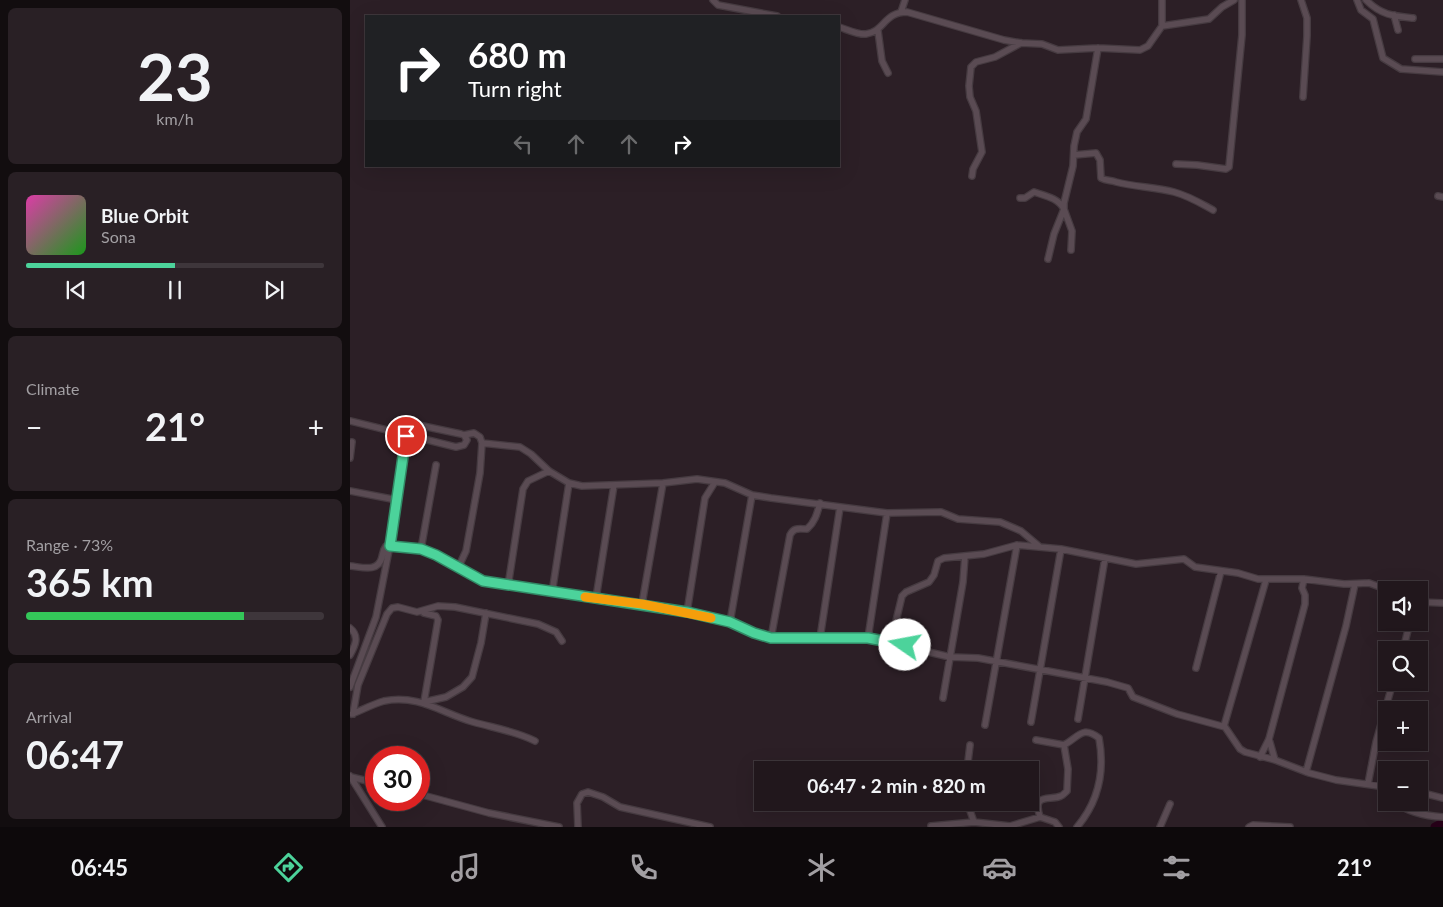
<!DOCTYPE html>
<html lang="en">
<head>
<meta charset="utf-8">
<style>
  body { margin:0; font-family:Lato,sans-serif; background:#292025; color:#f1f3f6; height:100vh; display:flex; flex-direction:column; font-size:19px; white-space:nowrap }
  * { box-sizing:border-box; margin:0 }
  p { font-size:16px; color:#a29fa3 }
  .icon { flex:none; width:28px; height:28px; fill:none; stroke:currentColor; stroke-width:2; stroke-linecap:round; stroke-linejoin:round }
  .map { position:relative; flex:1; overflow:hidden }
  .drawer { display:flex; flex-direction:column; gap:8px; padding:8px; background:#120d0f; width:350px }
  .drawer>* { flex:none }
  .guide { position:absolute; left:15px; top:15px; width:475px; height:152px; border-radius:0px; box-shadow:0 5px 20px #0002,0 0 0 1px #3e363b; background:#202124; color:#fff; overflow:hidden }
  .buttons { position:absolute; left:1028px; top:581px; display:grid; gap:10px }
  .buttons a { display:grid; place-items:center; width:50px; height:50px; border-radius:0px; background:#21171c; box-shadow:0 5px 20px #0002,0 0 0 1px #3e363b; font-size:25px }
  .speed { position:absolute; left:15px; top:746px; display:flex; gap:10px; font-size:25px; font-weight:700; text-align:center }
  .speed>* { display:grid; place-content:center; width:65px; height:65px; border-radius:50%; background:#21171c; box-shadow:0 5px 20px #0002,0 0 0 1px #3e363b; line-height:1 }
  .speed .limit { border:8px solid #d22; background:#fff; color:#111 }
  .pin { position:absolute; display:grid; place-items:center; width:42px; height:42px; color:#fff; margin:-21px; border:2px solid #fff; border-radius:50%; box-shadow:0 1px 5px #0007 }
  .me { position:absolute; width:55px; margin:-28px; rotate:282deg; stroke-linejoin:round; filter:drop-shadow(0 0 4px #0008) }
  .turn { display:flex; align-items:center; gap:18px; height:105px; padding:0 20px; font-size:22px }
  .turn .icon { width:65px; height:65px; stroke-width:2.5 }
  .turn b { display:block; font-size:35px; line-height:42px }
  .lanes { display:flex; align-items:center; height:48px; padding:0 20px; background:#0003; justify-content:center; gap:25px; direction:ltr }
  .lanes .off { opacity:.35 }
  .big { font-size:38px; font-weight:700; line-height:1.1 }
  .drawer .widget { flex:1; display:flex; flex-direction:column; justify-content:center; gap:8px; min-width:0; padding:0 18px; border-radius:8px; background:#292025 }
  .drawer .dial { align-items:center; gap:0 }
  .dial b { font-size:65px; line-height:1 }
  .song { display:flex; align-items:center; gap:15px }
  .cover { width:60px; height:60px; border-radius:8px; background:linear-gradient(135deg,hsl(320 70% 55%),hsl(120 70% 35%)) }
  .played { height:5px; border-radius:2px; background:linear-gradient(90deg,#4cd39b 50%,#3e363b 50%) }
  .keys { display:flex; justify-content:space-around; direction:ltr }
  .heat { display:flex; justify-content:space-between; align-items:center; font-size:28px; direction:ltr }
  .charge { height:8px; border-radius:4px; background:linear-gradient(90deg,#34c759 73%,#3e363b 0) }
  .trip { position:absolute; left:404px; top:761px; width:285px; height:50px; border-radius:0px; background:#21171c; box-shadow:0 5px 20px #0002,0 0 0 1px #3e363b; font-weight:700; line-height:50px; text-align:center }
  .dock { display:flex; height:80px; justify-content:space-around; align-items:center; background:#0d090b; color:#a29fa3 }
  .dock .icon { width:35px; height:35px }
  .dock .selected { color:#4cd39b }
  .dock b { font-size:22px; color:#f1f3f6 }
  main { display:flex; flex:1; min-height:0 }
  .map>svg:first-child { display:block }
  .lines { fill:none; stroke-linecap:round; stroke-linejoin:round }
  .river { stroke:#260018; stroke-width:9 }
  .minor-casing { stroke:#463b41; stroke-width:8 }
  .minor { stroke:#5a4b53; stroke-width:5.5 }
  .route-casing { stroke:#318965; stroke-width:12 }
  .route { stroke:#4cd39b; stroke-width:9 }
  .slow { stroke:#f59e0b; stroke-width:9 }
</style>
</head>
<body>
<main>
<section class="drawer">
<div class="widget dial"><b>23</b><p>km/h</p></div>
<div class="widget">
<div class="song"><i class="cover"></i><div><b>Blue Orbit</b><p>Sona</p></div></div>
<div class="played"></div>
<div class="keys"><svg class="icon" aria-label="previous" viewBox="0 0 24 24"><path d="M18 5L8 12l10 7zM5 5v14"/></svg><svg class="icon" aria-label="pause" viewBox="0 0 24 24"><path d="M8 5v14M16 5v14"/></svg><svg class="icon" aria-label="next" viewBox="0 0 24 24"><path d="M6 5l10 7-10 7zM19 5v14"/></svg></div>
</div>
<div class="widget"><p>Climate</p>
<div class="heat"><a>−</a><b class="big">21°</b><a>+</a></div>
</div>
<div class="widget"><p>Range · 73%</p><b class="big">365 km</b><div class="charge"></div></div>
<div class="widget"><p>Arrival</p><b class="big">06:47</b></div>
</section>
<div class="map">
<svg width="1093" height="827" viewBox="0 0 1093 827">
  <rect width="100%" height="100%" fill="#2c1f26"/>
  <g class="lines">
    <path class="river" d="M 1085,827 L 1093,823"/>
    <g class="minor-casing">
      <path id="minor" d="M 363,0 L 368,5 L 427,16
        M 951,0 L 957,18 L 957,36 L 953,97
        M 1007,0 L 1011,10 L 1023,19 L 1033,58 L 1051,69 L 1093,72
        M 1016,0 C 1031,15 1043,16 1063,18
        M 551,12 L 555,0
        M 1044,15 L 1048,30
        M 812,26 L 812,0
        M 489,27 C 496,29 508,35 516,34 C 534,32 534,12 557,12 L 654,40 L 671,43 L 692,44 L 708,50 L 748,48 L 790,50 L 798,46 L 812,26 L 859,19 L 872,7 L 884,0
        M 528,31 L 532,61 L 538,73
        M 1065,59 L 1093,59
        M 724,155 L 746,153 L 750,160 L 751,178 C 756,181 760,180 766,182 C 785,187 805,187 824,192 C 839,196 850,203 863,210
        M 826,164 L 847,165 L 876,169 L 879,167 L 892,35 L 892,0
        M 622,176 L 623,169 L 632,152 L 626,111 L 620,97 L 619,86 L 621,67 L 626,62 L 645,57 L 671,43
        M 1088,196 L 1093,197
        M 670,198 L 675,198 L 684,192 C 696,196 708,198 714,209 L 704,234 L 698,259
        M 721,250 L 722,231 L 714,209 L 714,203 L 723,166 L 724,146 L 727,132 L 736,119 L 748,48
        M 0,421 L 106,447 L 114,445 L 117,440 L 114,435 L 111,434 L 54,422
        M 132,443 L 170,447 L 181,454 L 199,471 L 219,483 L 232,486 L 313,483 L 347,479 L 375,483 L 402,495 L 421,498 L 537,513 L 591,512 L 608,519 L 650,522 L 671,531 L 690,547
        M 0,458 L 2,442
        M 0,491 L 47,500
        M 71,549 L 86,465
        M 0,566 C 12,567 28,573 32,557 C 33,552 33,550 36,546 L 71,549 L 86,555 L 133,581 L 337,612 L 380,622 L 404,633 L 421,638 L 518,638 L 600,657 L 628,658 L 757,682 L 778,688 L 783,697 L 827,714 L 875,727 L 890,749 L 895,752 L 925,760 L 959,773 L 986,780 L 1036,787
        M 108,568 L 116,551 L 130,473 L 132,443 L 130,437 L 124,433 L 114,435
        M 158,586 L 173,489 L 178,481 L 199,471
        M 202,593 L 219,483
        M 246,598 L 264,485
        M 1069,602 L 1093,603
        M 292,604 L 313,483
        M 337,612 L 355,498 L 365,482
        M 74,613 L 86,616 L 88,620 L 74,702 L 96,697 L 113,687 L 122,677 L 131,643 L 136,613
        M 380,622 L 402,495
        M 0,628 C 10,636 5,646 0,655
        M 421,638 L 440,535 C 444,527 449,529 457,529 C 465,522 467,514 470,503
        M 470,638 L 490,507
        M 518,638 L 537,513
        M 555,645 L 545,625 L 552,596 L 556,592 L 579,582 L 584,575 L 588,561 L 594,558 L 634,554 L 667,545 L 711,549 L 786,564 L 834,559 L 845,567 L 888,573 L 908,579 L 954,579 L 994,584 L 1019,583 L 1038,590
        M 1053,650 L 1060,622
        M 846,668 L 871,571
        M 0,687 L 26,617 L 40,545 L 56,436
        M 593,698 L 613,582 L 615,556
        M 2,714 C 12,710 23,704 34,701 C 68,694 92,713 123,722 C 144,728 165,731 185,741
        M 3,714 L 8,685 L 37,614 L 42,608 L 48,607 L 67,612 L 88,606 L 105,607 L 188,624 L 206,632 L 212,641
        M 728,719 L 755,558
        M 681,722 L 711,549
        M 635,725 L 667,545
        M 874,726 L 916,580
        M 919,739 L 925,760
        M 686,740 L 714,745 C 729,737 732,725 749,738 C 755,771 749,801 727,827
        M 910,757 L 919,739 L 955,604 L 955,595 L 952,588 L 954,579
        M 617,770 L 620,745
        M 956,772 L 996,626 L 1005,584
        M 0,776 L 32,827
        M 1,777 L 26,783
        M 1018,784 L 1026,742 L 1043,682
        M 1069,792 L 1093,798
        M 69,794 L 139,813 L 209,827
        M 617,802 L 624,822
        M 1045,802 C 1059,813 1076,816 1093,817
        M 690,817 C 682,792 700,801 711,796 C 712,796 716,792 717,791 L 718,769 L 714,745
        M 581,826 L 624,822 L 660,826 L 690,817 L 705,822 L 709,827
        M 228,827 L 227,803 L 232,794 L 238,792 L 253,797 L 270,807 L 360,827
        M 810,827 L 820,804
        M 899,827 L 903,825 L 940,827"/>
    </g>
    <use href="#minor" class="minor"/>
  </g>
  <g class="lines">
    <g class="route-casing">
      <path id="route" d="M 56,436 L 40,546 L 71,549 L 86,555 L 133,581 L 337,612 L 380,622 L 404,633 L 421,638 L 518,638 L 555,645"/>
    </g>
    <use href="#route" class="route"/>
    <path class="slow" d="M 235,597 L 292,604 L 361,618"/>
  </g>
</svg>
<div class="buttons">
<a><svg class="icon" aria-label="sound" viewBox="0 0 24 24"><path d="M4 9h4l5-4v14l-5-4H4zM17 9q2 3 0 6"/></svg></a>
<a><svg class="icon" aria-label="search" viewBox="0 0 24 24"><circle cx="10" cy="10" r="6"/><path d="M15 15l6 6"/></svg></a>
<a>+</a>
<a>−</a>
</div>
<div class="speed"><div class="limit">30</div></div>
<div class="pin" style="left:56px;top:436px;background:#d93025"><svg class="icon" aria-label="arrive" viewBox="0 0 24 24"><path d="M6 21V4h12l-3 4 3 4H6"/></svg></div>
<svg class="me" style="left:555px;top:645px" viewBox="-20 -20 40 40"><circle r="19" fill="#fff"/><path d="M0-13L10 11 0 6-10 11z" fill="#4cd39b"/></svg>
<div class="trip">06:47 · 2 min · 820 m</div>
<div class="guide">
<div class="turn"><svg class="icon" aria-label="right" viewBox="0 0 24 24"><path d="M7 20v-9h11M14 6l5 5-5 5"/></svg><div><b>680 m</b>Turn right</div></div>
<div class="lanes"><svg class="icon off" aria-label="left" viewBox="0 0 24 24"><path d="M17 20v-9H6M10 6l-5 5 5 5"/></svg><svg class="icon off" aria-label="ahead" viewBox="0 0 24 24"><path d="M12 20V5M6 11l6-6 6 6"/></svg><svg class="icon off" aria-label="ahead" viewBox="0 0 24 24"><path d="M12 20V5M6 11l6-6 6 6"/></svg><svg class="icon" aria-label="right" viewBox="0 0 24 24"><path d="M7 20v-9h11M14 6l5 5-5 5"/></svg></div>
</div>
</div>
</main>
<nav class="dock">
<b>06:45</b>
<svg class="icon selected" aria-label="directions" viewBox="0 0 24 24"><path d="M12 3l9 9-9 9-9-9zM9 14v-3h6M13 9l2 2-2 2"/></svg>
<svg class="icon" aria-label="music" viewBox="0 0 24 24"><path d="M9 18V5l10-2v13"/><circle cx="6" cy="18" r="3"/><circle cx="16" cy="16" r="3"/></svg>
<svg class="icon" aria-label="phone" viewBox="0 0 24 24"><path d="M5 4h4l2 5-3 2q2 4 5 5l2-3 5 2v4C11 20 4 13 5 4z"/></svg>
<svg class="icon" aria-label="climate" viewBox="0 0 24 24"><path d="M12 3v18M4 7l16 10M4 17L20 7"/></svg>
<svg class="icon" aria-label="car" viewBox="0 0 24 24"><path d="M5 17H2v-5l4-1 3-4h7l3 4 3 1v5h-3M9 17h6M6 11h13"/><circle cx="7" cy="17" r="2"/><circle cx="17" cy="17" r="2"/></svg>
<svg class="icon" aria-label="filters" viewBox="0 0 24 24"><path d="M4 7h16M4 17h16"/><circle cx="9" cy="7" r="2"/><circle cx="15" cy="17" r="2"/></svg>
<b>21°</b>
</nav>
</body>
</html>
